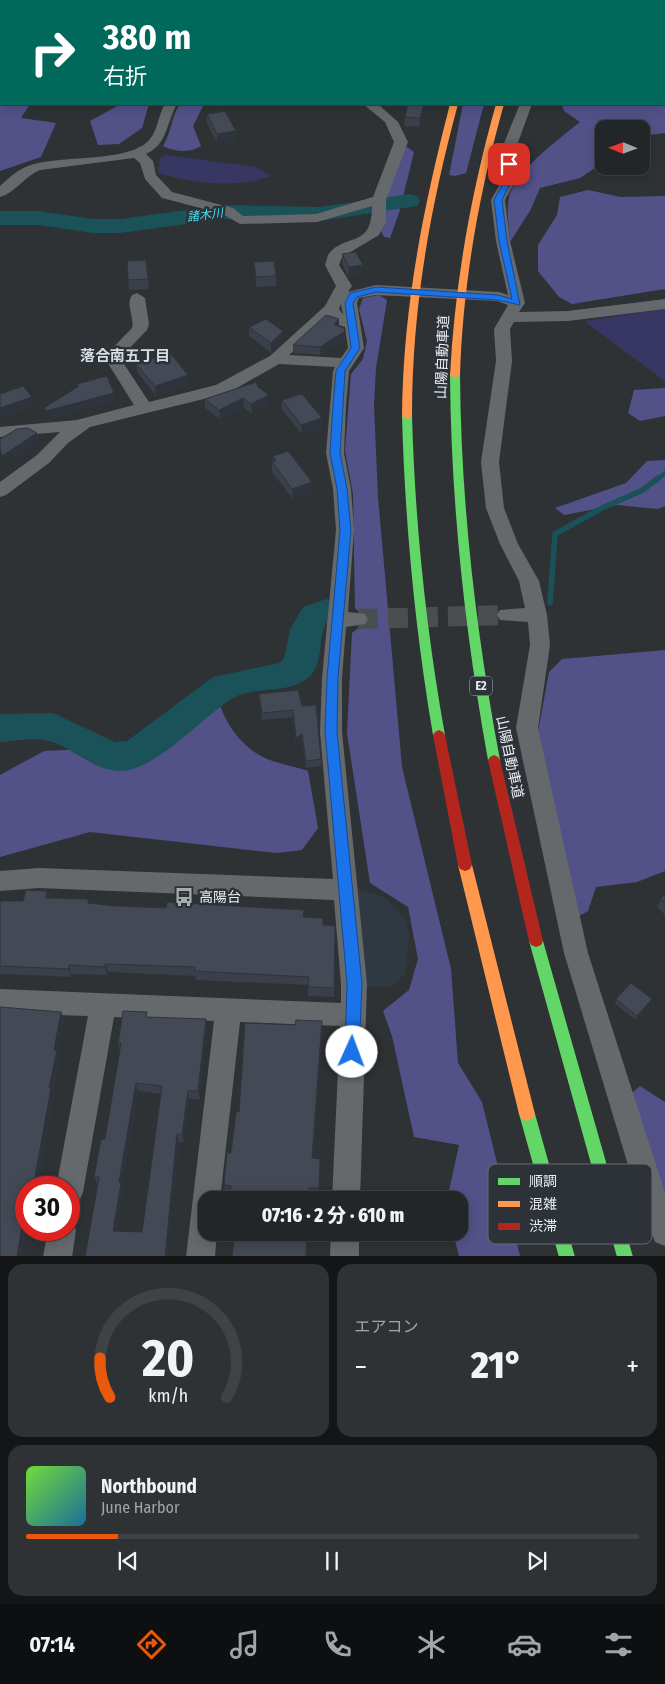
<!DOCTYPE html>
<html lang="ja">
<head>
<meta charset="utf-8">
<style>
  body { margin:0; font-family:"Fira Sans Condensed","Noto Sans JP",sans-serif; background:#2f3234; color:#f1f3f6; height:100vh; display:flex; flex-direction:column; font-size:19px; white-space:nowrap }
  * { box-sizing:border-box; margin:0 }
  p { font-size:16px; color:#a3a5a8 }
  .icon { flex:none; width:28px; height:28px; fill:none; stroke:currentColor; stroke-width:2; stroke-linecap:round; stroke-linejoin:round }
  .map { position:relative; height:1256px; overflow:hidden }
  .side { display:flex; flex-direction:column; gap:8px; padding:8px; background:#131516; flex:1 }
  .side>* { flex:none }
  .banner { position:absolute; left:0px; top:0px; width:665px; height:105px; box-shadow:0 2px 12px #0003,0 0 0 1px #404345; background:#00695c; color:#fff; overflow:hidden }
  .needle { width:32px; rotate:271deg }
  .tools { position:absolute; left:595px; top:120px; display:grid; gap:10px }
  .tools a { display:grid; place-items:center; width:55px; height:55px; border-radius:10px; background:#232628; box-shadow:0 2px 12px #0003,0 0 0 1px #404345; font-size:25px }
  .speed { position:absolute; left:15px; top:1176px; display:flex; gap:10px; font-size:25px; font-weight:700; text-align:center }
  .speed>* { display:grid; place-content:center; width:65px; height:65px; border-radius:50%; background:#232628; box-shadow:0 2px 12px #0003,0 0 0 1px #404345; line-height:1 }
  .speed .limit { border:8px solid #d22; background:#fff; color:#111 }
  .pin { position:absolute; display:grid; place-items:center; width:42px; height:42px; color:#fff; margin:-21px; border-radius:10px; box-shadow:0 2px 8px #0006 }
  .me { position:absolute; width:55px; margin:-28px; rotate:2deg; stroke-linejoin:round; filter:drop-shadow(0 0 4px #0008) }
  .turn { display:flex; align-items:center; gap:18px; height:105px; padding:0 20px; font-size:22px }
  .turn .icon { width:65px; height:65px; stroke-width:2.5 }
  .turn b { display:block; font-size:35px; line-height:42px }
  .big { font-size:38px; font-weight:800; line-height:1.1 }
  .side .widget { flex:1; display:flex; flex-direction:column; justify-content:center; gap:8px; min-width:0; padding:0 18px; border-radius:15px; background:#2f3234 }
  .side .dial { align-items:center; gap:0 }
  .dial svg { height:130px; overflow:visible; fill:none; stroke:#404345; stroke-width:7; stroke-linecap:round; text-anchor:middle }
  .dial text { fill:#f1f3f6; stroke:none }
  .song { display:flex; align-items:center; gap:15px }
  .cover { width:60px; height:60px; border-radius:8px; background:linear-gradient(135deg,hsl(100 70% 55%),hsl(200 70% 35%)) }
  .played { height:5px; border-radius:2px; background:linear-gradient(90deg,#ea580c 15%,#404345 15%) }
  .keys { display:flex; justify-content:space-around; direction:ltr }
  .heat { display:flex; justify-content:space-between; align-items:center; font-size:28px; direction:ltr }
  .side .tiles { flex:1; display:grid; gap:8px; grid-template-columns:1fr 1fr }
  .widget:last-child { grid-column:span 2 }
  .trip { position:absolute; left:198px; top:1191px; width:270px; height:50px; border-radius:15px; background:#232628; box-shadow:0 2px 12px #0003,0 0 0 1px #404345; font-weight:800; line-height:50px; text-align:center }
  .dock { display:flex; height:80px; justify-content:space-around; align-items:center; background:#0e0f10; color:#a3a5a8 }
  .dock .icon { width:35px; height:35px }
  .dock .on { color:#ea580c }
  .dock b { font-size:22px; color:#f1f3f6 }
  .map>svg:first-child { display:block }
  .built { fill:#2f3942 }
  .green { fill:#383662 }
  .forest { fill:#525289 }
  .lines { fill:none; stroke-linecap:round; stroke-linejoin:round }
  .stream-far1 { stroke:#1b5158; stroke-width:4.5 }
  .stream { stroke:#1b5158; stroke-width:5.5 }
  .river { fill:#1b5158; fill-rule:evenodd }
  .street-tunnel { stroke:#4b4e51; stroke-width:20; stroke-dasharray:20 10; stroke-linecap:butt }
  .street { fill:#66696c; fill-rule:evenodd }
  .fast { fill:#63d668; fill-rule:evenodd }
  .slow { fill:#ff974d; fill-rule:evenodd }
  .jam { fill:#b3261e; fill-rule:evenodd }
  .wall { fill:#3a3f49; fill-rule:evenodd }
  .shaded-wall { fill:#2f333c }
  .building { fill:#434955; stroke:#2f333c; fill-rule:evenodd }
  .route { fill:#1a73e8; stroke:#114b97 }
  .labels { text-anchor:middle; stroke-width:5; stroke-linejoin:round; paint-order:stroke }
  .far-water-label { font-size:12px; font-style:italic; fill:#41e4f6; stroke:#2c3238 }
  .shield { fill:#2c3238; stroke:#b1b6ba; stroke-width:1 }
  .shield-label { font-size:12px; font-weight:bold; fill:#eaeef2 }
  .street-label { font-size:14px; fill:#eaeef2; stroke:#2c3238 }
  .poi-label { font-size:14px; fill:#eaeef2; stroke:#2c3238; text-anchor:start }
  .neighbourhood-label { font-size:15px; font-weight:bold; fill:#d6dee5; stroke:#2c3238 }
  .key { fill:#2c3238; stroke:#656a70; stroke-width:1 }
  .key-label { font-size:14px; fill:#eaeef2 }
</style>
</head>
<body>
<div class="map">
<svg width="665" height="1257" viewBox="0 0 665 1257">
  <rect width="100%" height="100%" fill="#2f3235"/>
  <path class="built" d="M 357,889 L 384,897 L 406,919 L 409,936 L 406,973 L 392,987 L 361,987 Z"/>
  <path class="green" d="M 167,155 L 256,167 L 271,176 C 234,189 195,183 158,173 L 160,158 Z
    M 665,309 L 665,381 L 584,321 Z"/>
  <path class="forest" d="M 0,0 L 222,0 L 1,1 L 1,104 L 30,104 L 21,118 L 56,123 L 41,157 L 0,171 Z
    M 493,0 L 665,0 L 665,133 L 641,136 L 641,129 L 604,129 L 604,162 L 580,178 L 540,188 L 530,211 L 510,242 C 509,227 505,205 511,191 C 522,166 559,139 580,122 L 564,111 L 562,104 L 664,104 L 664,1 Z
    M 121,104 L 149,104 L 142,128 L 119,144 L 98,145 L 90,121 Z
    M 180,104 L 204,104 L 193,126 L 201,146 C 190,153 174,152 163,146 C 172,132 171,117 180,104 Z
    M 463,104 L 484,104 L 466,173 L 455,176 L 449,175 Z
    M 407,147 L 414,152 L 399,213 L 390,238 L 384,237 L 381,231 L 385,223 L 385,201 L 404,150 Z
    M 588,190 L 621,197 L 665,196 L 665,289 L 572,304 L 559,297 L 538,271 L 538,245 L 557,215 L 560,197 Z
    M 379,295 L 387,300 L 376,368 L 374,405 L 378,497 L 402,767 L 451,969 L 458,1063 L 482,1102 L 520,1256 L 459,1256 L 453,1233 L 459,1232 L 459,1200 L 447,1200 L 459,1145 L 414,1137 L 392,1036 L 383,1011 L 409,990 L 418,959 L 408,907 L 370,883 L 347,733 L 352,633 L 362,625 L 362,614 L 355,608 L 353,494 L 345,450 L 351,374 L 363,359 L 367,341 L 359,309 L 363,298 Z
    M 665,388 L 665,416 L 640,421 L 628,413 L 634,390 Z
    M 665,460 L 665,506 L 658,509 L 617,505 L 564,515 L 555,508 L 626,483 L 647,461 Z
    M 665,650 L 665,871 L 637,882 L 596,887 L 588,911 L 579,916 L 538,732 L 549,672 L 562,659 Z
    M 203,693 L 217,694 C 222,719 239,745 263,757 C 277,764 294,766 308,771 L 318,828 L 302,850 L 277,853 L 90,832 L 0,857 L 0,775 L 44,751 L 87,749 L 118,763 L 141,758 L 174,707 Z
    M 640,1086 L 665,1102 L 665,1198 L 632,1093 Z"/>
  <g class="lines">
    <path class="stream-far1" d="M 657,480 L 665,473"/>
    <path class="stream" d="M 550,603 L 555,534 L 602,508 L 643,490 L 658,478"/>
    <path class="river" d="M 409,194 L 417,196 L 420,201 L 417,206 L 320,221 L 224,219 L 120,233 L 93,233 L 38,225 L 0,225 L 0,211 L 38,211 L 93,219 L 120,219 L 224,205 L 320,207 Z
      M 326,599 L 337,603 L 342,611 L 337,619 L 326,623 C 318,638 323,661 312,674 C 293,696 255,685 233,698 C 203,716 155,772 119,771 C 93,770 73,748 49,741 C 36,737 15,741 0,742 L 0,714 L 53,713 L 115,742 L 127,741 L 213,677 L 279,663 L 284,659 L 290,630 L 303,607 Z"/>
    <path class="street-tunnel" d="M 358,619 L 507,615"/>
    <path class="street" d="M 165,104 L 177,104 C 166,123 168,144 146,154 L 153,161 L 156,175 L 172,192 L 233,208 L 243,216 L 316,214 L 373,197 L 394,142 L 385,122 L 363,104 L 378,104 L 398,122 L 408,142 L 386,200 L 386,222 L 379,235 L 342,257 L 339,265 L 352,286 L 348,292 L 376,285 L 499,292 L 508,295 L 496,241 L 491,200 L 501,182 L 502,148 L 520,104 L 532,104 L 516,148 L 515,182 L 505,200 L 510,241 L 525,303 L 519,312 L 568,311 L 665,299 L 665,309 L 568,321 L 514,322 L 510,329 L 512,361 L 499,462 L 504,508 L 518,544 L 539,581 L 547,615 L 550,645 L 538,728 L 588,953 L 665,1193 L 665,1246 L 655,1242 L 634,1185 L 564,953 L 516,728 L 530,645 L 528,622 L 500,620 L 497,615 L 500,610 L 525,608 L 519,581 L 500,544 L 486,508 L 481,462 L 496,361 L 494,329 L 508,305 L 497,301 L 376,295 L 359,298 L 357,303 L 364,348 L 349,371 L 346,406 L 344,453 L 351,489 L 354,530 L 348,612 L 365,614 L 368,619 L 365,624 L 346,627 L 342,678 L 342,732 L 367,984 L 360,1200 L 332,1200 L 340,1026 L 240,1022 L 220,1200 L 206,1200 L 206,1232 L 217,1232 L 215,1257 L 186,1257 L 214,1021 L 114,1017 L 83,1192 L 79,1202 L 69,1206 L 69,1188 L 56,1188 L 88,1016 L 0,1013 L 0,989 L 341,1003 L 341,984 L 334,900 L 39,888 L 0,891 L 0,871 L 39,868 L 333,879 L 320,732 L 322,678 L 336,530 L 333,489 L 326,453 L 333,371 L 335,367 L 279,364 L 228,393 L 90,427 L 68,443 L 49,463 L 6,495 L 0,497 L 0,482 L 37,455 L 60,432 L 0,437 L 0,427 L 77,420 L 134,405 L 104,357 L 132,328 C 135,318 125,305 132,295 L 137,293 L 145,298 L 149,324 L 147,330 L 120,358 L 149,402 L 216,385 L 270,356 L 325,306 L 336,286 L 325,265 L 328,255 C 345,232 372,250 372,206 L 317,222 L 240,224 L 223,214 L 162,198 L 145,179 L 140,163 L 134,158 L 40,170 C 25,176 15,193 0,197 L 0,186 C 9,178 17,170 28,166 C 59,154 130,164 150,139 C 158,130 158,115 165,104 ZM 341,304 L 343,315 L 339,309 ZM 329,317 L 333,323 L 345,327 L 348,348 L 341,358 L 289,355 Z
      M 69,1218 L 72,1220 L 76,1230 L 72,1257 L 43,1257 L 48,1230 L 69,1230 Z
      M 331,1232 L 359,1232 L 359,1257 L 330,1257 Z"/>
    <path class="fast" d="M 455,372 L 460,375 C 461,505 476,632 500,760 L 498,763 L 494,765 L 490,763 L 488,760 C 465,632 451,505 450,375 Z
      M 407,413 L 412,416 C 415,523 426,629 445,735 L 443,738 L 435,738 L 433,735 C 415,629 405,523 402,416 Z
      M 536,935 L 541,937 L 543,941 L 633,1257 L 617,1257 L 529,941 L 531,937 Z
      M 527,1107 L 532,1109 L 535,1114 L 575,1257 L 559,1257 L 519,1114 L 522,1109 Z"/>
    <path class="slow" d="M 450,104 L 458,104 C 430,208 412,308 412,416 L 407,419 L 402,416 C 403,308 423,208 450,104 Z
      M 496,104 L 504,104 C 479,193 463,282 460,375 L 455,378 L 450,375 C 455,282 471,193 496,104 Z
      M 465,859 L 470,861 L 472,865 L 535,1114 L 532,1119 L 527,1121 L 522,1119 L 519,1114 L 458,865 L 460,861 Z"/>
    <path class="jam" d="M 439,730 L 443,732 L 445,735 L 472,865 L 470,869 L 465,871 L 460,869 L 458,865 L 433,735 L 435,732 Z
      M 494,755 L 498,757 L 500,760 L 543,941 L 541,945 L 536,947 L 531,945 L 529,941 L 488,760 L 490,757 Z"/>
  </g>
  <path class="wall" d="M 408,104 L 425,104 L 419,127 L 404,126 L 405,117 Z
    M 207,114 L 236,131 L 236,140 L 217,143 L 207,123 Z
    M 342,254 L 363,274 L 348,277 L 342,263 Z
    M 146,260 L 149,289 L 129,290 L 128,280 Z
    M 254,262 L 276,276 L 276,286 L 256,287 Z
    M 339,326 L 345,331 L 345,339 L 320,355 L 293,353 L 293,345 Z
    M 249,327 L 284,341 L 271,353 L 249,336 Z
    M 136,364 L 189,385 L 156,396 L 138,373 Z
    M 258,387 L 269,395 L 269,405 L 252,414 L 244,408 L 220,419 L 205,408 L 205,399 Z
    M 282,400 L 322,428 L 302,434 L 282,410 Z
    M 273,456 L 312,492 L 293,499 L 272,472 L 272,462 L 273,462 Z
    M 259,694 L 302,706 L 321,759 L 321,766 L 306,768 L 302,741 L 296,745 L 293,717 L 262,720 Z
    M 47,891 L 50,898 L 90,904 L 116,906 L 166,908 L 304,910 L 304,918 L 323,925 L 335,926 L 334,997 L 308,996 L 308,985 L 196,980 L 195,976 L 108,972 L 107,975 L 71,974 L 71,977 L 0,974 L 0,901 L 23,901 Z
    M 665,895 L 665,915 L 657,907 L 661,898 Z
    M 616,999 L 650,1004 L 636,1020 L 615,1004 Z
    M 61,1012 L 64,1020 L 58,1052 L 60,1058 L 53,1092 L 54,1096 L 26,1188 L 26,1230 L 0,1257 Z
    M 148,1017 L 207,1028 L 200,1099 L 189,1099 L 184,1142 L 179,1142 L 167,1257 L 85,1257 L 98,1185 L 97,1184 L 94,1177 L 105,1139 L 120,1051 L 118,1043 ZM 138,1091 L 161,1094 L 142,1232 L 117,1231 L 123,1190 L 122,1185 Z
    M 322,1030 L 313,1158 L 320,1166 L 319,1196 L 225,1193 L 224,1185 L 239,1112 Z
    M 226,1232 L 308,1232 L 306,1257 L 232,1257 L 234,1239 L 227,1239 Z"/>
  <path class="shaded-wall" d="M 424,104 L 425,104 L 425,107 L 419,127 L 420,118 Z
    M 236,131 L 236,140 L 217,143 L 217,134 Z
    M 363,265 L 363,274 L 348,277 L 349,267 Z
    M 339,319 L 339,327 L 334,324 Z
    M 283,331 L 284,341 L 271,353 L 271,343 Z
    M 345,331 L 345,339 L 320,355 L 320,347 Z
    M 188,375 L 189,385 L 156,396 L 155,386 Z
    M 114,393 L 115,402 L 47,420 L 46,411 Z
    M 269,395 L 269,405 L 252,414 L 251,404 Z
    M 32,397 L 34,407 L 0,419 L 0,408 Z
    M 243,398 L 244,408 L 220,419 L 219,410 Z
    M 322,418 L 322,428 L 302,434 L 301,425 Z
    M 37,433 L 39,442 L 4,464 L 2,456 Z
    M 312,482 L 312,492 L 293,499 L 292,489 Z
    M 302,734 L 302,741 L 296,745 L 296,738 Z
    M 47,891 L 50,899 L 46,898 Z
    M 105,964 L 108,972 L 107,975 L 105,967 Z
    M 69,965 L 71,974 L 71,977 L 68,969 Z
    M 652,999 L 650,1004 L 636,1020 L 637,1016 Z
    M 61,1012 L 64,1020 L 58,1052 L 60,1058 L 53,1092 L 54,1096 L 38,1188 L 33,1188 L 49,1088 L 54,1050 Z
    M 206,1019 L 207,1028 L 200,1099 L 198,1091 Z
    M 322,1021 L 322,1030 L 312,1166 L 312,1158 Z
    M 136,1083 L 138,1091 L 122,1185 L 123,1190 L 116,1238 L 113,1231 L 119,1182 Z
    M 188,1091 L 189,1099 L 184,1142 L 182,1135 Z
    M 177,1134 L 179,1142 L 167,1257 L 165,1257 Z
    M 23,1220 L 26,1226 L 26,1230 L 21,1257 L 17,1257 Z
    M 307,1232 L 308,1232 L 306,1257 Z"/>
  <path class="building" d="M 408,104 L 424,104 L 420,118 L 405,117 Z
    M 225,111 L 236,131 L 217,134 L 207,114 Z
    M 356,252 L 363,265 L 349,267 L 342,254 Z
    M 146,260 L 148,279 L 128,280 L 127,261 Z
    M 274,261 L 276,276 L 256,277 L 254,262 Z
    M 326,315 L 339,319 L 334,324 L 345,329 L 345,331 L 320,347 L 293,345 Z
    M 266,319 L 283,331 L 271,343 L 249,327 Z
    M 170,353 L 188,375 L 155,386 L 136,364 Z
    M 107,376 L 114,393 L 46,411 L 44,408 L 79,386 L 77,384 Z
    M 256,382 L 258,387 L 269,395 L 251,404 L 243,398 L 219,410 L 205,399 Z
    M 23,386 L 32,397 L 0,408 L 0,394 Z
    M 302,394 L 322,418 L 301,425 L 282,400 Z
    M 28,428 L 37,433 L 2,456 L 0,448 L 0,439 L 17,429 Z
    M 288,451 L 312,482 L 292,489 L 272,462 L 276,461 L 273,456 Z
    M 298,690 L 302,706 L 316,705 L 321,759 L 306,761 L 302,734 L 296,738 L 293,710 L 262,713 L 259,694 Z
    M 26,890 L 47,891 L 46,898 L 88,899 L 88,903 L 116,906 L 166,908 L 167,902 L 304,910 L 303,917 L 323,918 L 323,925 L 335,926 L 334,988 L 308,987 L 309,977 L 194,971 L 195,967 L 105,964 L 105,967 L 69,965 L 68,969 L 0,966 L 0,901 L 23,901 Z
    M 665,895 L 665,902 L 661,898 Z
    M 631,983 L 652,999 L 637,1016 L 616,999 Z
    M 0,1007 L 61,1012 L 54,1050 L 57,1050 L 49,1088 L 51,1088 L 33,1188 L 26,1188 L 26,1220 L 23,1220 L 17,1257 L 0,1257 Z
    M 123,1011 L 147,1012 L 146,1017 L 206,1019 L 198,1091 L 188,1091 L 182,1135 L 177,1134 L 165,1257 L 85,1257 L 99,1177 L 94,1177 L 101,1139 L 105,1139 L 121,1043 L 118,1043 ZM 136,1083 L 162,1086 L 142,1232 L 113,1231 L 121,1183 L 119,1182 Z
    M 296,1020 L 322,1021 L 312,1158 L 320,1159 L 319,1188 L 309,1188 L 309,1200 L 229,1200 L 231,1186 L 224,1185 L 227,1153 L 231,1153 L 236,1112 L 239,1112 L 245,1023 L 295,1025 Z
    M 235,1232 L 307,1232 L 306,1257 L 232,1257 Z"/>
  <path class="route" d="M 506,162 L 513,164 L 511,182 L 502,200 L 507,241 L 520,305 L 497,300 L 376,292 L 357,297 L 353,303 L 360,348 L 345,371 L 343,406 L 340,453 L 347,489 L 351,530 L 338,678 L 337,732 L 362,984 L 359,1052 L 357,1057 L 352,1059 L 347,1057 L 345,1052 L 347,984 L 325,732 L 327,678 L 340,530 L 337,489 L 330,453 L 333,406 L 336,371 L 351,348 L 345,303 L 350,293 L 376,287 L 498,295 L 512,299 L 499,241 L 494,200 L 504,182 Z"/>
  <defs>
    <g id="bus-bare" transform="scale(1.5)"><path d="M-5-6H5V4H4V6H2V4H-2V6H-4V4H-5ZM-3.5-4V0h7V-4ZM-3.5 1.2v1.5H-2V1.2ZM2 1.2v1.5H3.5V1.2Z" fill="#a9acb0" stroke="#2c3238" stroke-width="2.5" paint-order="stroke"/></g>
  </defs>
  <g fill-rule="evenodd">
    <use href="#bus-bare" x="184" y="897"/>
  </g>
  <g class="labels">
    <g class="far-water-label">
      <text transform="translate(205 215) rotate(-7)" y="4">諸木川</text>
    </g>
    <rect class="shield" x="470" y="676.5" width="22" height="19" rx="4"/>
    <g class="shield-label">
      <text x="481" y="690">E2</text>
    </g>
    <g class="street-label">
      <text transform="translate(442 357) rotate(-88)" y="5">山陽自動車道</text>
      <text transform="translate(510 757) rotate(78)" y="5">山陽自動車道</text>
    </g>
    <g class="poi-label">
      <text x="199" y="902">高陽台</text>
    </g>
    <g class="neighbourhood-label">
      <text x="125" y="361">落合南五丁目</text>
    </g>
  </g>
  <rect x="488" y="1164" width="164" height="80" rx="8" class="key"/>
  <rect x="498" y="1178" width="22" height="7" fill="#63d668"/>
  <rect x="498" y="1201" width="22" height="6" fill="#ff974d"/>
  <rect x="498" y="1223" width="22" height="7" fill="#b3261e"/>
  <g class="key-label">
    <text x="529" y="1186">順調</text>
    <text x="529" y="1209">混雑</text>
    <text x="529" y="1231">渋滞</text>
  </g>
</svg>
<div class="tools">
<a><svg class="needle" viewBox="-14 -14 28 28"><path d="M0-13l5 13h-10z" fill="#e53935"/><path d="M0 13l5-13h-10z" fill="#a3a5a8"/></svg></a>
</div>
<div class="speed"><div class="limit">30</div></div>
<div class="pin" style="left:509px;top:164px;background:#d93025"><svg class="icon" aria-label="arrive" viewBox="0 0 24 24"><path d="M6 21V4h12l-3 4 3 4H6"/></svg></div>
<svg class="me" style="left:352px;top:1052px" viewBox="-20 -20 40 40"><circle r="19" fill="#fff"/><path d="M0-13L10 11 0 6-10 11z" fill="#1a73e8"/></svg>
<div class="trip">07:16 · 2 分 · 610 m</div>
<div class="banner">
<div class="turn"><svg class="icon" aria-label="right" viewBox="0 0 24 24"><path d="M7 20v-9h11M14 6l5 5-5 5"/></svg><div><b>380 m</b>右折</div></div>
</div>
</div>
<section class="side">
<div class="tiles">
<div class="widget dial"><svg viewBox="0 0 100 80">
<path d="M14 69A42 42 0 1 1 86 69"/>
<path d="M14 69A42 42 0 0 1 8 45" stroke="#ea580c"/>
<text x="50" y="56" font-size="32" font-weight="700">20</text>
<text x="50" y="72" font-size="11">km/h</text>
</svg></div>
<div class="widget"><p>エアコン</p>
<div class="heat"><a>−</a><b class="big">21°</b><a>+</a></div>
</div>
<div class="widget">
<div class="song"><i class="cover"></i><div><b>Northbound</b><p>June Harbor</p></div></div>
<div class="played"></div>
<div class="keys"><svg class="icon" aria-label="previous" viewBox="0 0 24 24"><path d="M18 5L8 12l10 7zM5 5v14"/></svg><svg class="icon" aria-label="pause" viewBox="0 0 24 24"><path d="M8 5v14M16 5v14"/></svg><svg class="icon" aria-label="next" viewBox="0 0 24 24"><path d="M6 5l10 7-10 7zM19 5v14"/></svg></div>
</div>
</div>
</section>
<nav class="dock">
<b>07:14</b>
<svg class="icon on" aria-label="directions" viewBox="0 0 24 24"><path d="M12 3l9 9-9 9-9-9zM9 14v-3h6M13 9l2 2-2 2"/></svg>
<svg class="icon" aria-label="music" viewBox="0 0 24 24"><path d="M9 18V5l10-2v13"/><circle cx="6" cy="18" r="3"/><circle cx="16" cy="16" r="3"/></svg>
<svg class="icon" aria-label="phone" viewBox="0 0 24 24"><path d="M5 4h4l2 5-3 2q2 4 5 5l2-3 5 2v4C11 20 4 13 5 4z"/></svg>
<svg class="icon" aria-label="climate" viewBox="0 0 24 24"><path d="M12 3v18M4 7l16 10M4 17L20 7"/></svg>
<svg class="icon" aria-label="car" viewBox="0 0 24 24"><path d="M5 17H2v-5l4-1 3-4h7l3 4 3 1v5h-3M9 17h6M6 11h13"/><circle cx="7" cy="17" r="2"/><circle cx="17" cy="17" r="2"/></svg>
<svg class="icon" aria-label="filters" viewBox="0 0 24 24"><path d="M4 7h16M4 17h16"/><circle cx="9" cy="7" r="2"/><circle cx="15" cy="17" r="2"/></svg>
</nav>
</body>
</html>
